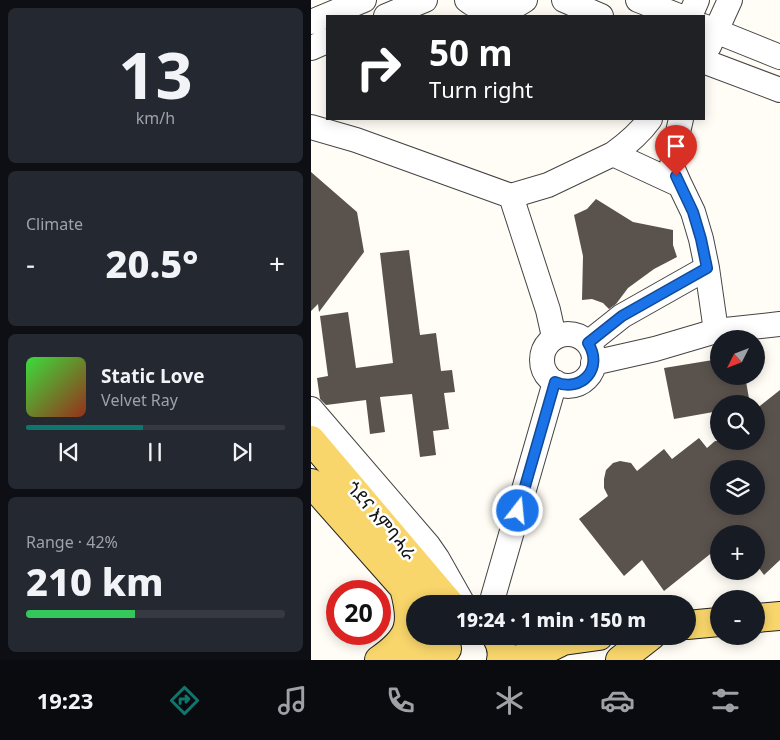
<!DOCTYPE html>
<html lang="en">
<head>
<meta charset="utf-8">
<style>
  body { margin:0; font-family:Georgia,"Noto Sans Ethiopic",serif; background:#242831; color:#f1f3f6; height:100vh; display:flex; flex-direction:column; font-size:19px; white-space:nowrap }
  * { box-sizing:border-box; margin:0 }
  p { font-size:16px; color:#9ea1a6 }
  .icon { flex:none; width:28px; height:28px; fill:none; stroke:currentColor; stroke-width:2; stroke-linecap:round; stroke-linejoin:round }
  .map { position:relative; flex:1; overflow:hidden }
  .drawer { display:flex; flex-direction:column; gap:8px; padding:8px; background:#0d0f14; width:311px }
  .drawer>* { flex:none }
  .top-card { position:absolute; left:15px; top:15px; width:379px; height:105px; border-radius:0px; box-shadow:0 2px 12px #0003; background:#202124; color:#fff; overflow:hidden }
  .needle { width:32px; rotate:228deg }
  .controls { position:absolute; left:399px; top:330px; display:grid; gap:10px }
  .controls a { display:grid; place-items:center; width:55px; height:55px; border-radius:50%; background:#171b24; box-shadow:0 2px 12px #0003; font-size:25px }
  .speed { position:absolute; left:15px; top:580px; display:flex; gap:10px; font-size:25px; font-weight:700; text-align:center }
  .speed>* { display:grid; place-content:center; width:65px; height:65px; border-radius:50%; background:#171b24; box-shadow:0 2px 12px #0003; line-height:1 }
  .speed .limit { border:8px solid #d22; background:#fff; color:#111 }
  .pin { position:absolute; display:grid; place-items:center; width:42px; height:42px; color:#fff; margin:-51px -21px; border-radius:50% 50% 50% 0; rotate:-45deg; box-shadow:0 0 5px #0007 }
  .pin .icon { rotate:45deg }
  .me { position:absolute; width:55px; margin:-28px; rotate:16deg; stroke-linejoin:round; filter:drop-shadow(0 0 4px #0008) }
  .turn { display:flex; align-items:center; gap:18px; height:105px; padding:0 20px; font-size:22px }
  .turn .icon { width:65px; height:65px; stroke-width:2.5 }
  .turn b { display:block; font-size:35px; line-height:42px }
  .big { font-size:38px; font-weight:800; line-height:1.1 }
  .drawer .tile { flex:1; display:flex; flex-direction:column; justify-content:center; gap:8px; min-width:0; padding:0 18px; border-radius:8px; background:#242831 }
  .drawer .dial { align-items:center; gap:0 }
  .dial b { font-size:65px; line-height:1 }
  .song { display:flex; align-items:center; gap:15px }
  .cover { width:60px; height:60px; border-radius:8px; background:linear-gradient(135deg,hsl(120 70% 55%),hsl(10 70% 35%)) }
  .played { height:5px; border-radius:2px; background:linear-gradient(90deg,#0f766e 45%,#363941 45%) }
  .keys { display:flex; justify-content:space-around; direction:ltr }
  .heat { display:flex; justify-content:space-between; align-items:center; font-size:28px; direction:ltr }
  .charge { height:8px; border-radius:4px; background:linear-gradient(90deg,#34c759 42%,#363941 0) }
  .trip { position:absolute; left:95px; top:595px; width:290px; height:50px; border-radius:25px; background:#171b24; box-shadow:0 2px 12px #0003; font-weight:800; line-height:50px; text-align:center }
  .dock { display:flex; height:80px; justify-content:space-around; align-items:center; background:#090b0e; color:#9ea1a6 }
  .dock .icon { width:35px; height:35px }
  .dock .on { color:#0f766e }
  .dock b { font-size:22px; color:#f1f3f6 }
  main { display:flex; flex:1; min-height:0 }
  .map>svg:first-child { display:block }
  .building { fill:#5a524d; fill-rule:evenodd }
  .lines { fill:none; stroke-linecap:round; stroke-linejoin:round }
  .minor-casing { stroke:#444; stroke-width:26 }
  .major-casing { stroke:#222; stroke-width:30 }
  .minor { stroke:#fff; stroke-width:24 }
  .major { stroke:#f9d66b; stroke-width:28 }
  .route-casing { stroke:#114b97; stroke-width:12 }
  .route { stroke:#1a73e8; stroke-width:9 }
  .labels { text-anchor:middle; stroke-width:5; stroke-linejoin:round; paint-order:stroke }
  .street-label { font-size:18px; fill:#111; stroke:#fff }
</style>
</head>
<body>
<main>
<section class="drawer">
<div class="tile dial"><b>13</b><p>km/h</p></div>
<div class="tile"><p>Climate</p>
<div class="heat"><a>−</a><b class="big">20.5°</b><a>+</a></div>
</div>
<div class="tile">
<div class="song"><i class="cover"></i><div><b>Static Love</b><p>Velvet Ray</p></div></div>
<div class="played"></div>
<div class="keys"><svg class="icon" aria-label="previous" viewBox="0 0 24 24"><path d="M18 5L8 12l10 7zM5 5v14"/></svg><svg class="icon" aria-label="pause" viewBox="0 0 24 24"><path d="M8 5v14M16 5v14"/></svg><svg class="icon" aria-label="next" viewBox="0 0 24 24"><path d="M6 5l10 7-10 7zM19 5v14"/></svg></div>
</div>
<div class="tile"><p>Range · 42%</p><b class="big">210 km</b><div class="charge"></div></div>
</section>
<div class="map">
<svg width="469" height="660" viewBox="0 0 469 660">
  <rect width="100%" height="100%" fill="#fffdf5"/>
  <path class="building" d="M 0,172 L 46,212 L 53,252 L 8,312 L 7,304 L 0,311 Z
    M 285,199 L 322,222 L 362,230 L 362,245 L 366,257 L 343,269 L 317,288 L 305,304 L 298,309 L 292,303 L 281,299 L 271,300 L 272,256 L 263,215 L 276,209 Z
    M 98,250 L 109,335 L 125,333 L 130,371 L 141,370 L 144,392 L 133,393 L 138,429 L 122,431 L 125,455 L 109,457 L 101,394 L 69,397 L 74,432 L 59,434 L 55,400 L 15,405 L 9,399 L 6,378 L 17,376 L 9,316 L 37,312 L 45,368 L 82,363 L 69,253 Z
    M 408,359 L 408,376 L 434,376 L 439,404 L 408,404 L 408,411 L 363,419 L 353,368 Z
    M 469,390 L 469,560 L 453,575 L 445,564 L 445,534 L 408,534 L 408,547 L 353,591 L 331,560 L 313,576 L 268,519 L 297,496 L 293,488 L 293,479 L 295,470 L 302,463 L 309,461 L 320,463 L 326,471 L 353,449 L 361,459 L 388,438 L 396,448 L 404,441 L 445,441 L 445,409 ZM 408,469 L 445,469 L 445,506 L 408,506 Z"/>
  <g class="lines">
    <g class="minor-casing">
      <path id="minor" d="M 156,0 C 168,10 188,12 203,6 C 207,5 211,2 214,0
        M 253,0 L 290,16
        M 327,0 L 368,16
        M 75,16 L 114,0
        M 379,16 L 386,0
        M 0,22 L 53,0
        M 392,26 L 469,57
        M 398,46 L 419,0
        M 0,48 L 16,41
        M 392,61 L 469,90
        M 0,127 L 45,140 L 200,196
        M 302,154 C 316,144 329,133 339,119
        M 369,185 L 361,167 L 363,149 L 370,119
        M 396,268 L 405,331
        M231 360a26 26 0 1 1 52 0a26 26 0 1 1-52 0Z
        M 243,337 L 237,310 L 200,196 L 237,185 L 302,154 L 369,185 L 382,212 L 390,239 L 396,268 L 311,316 L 277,343
        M 282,363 L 344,349 L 405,331 L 469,324
        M 0,409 L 117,545 L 126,558 L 152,604
        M 180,604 L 244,382"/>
    </g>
    <g class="major-casing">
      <path id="major" d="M 0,440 L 139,604
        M 0,483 L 93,588 L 105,604
        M 445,618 L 469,616
        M 376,625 L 408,622
        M 185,636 C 190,644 192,651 190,660
        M 68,660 C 100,638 103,624 93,588
        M 68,660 L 136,649
        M 203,660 L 213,658 L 226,654 L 252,641 L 288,636
        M 309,660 L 340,636"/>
    </g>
    <use href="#minor" class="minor"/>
    <use href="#major" class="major"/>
  </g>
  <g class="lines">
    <g class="route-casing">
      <path id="route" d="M 207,511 L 244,382 C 271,393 293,368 277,343 L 311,316 L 396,268 L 390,239 L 382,212 L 365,176"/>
    </g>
    <use href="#route" class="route"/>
  </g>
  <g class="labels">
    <g class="street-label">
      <text transform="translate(70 521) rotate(50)" y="6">ጎደና እምባሓራ</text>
    </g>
  </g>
</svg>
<div class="controls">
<a><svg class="needle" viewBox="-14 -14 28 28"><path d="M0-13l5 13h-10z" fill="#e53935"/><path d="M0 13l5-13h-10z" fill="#9ea1a6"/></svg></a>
<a><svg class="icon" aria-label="search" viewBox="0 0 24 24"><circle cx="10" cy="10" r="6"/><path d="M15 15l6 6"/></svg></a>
<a><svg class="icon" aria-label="layers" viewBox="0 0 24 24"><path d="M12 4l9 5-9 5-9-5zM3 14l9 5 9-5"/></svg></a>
<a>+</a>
<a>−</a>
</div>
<div class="speed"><div class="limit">20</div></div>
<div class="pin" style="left:365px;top:176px;background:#d93025"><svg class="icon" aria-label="arrive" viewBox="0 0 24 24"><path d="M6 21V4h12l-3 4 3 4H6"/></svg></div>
<svg class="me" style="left:207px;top:511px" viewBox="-20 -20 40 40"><circle r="17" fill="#1a73e8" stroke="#fff" stroke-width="3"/><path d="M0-11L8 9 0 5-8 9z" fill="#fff"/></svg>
<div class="trip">19:24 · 1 min · 150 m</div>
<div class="top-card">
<div class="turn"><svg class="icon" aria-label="right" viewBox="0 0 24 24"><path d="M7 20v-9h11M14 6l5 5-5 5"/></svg><div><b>50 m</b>Turn right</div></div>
</div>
</div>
</main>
<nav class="dock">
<b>19:23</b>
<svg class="icon on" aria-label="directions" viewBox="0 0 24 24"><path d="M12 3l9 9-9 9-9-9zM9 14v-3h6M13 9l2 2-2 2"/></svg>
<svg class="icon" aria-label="music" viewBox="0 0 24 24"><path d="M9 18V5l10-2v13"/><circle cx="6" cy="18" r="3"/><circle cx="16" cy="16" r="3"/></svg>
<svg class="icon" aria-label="phone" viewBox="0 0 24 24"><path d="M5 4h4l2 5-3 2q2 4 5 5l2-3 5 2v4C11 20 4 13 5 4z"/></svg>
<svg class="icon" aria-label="climate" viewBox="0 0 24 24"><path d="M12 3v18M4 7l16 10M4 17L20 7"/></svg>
<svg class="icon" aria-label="car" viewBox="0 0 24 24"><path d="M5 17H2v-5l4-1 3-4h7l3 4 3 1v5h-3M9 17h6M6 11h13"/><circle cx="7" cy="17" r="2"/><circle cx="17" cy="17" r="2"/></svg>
<svg class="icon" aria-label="filters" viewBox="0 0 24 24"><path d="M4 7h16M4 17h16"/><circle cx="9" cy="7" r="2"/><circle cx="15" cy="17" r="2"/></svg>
</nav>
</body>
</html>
